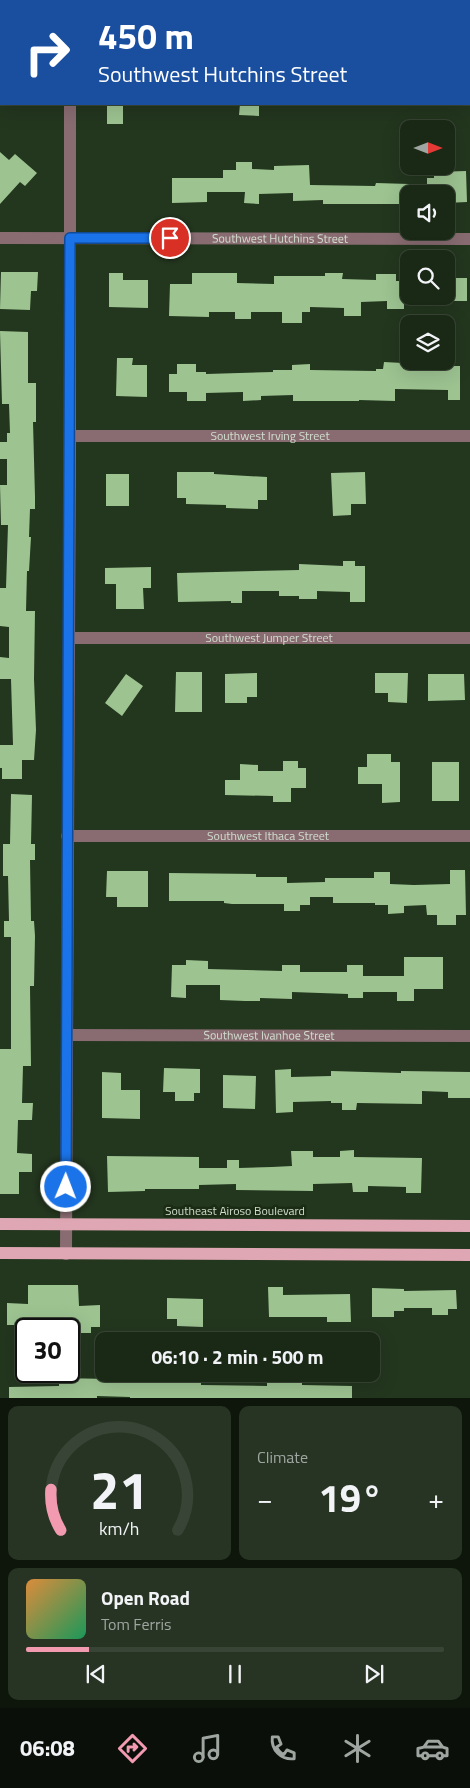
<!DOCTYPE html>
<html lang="en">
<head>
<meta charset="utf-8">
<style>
  body { margin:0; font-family:"Titillium Web",sans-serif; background:#273423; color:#f1f3f6; height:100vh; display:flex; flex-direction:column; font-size:19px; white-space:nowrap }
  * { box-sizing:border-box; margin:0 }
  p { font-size:16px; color:#9fa6a1 }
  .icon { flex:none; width:28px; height:28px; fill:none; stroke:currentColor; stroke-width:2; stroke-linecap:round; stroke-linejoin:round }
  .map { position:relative; height:1398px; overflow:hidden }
  .details { display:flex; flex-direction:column; gap:8px; padding:8px; background:#0e160c; flex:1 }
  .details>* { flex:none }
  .guide { position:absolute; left:0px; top:0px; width:470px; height:105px; box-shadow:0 5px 20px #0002,0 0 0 1px #384435; background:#1a4fa0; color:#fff; overflow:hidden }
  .needle { width:32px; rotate:90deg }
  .buttons { position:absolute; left:400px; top:120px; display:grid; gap:10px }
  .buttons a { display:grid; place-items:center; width:55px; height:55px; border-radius:10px; background:#1a2816; box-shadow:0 5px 20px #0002,0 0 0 1px #384435; font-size:25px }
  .speed { position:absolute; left:15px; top:1318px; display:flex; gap:10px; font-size:25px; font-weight:700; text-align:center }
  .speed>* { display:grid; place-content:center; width:65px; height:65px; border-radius:50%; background:#1a2816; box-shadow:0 5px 20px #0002,0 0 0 1px #384435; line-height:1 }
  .speed .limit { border:2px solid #111; border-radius:8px; background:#fff; color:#111 }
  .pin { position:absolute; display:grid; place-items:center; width:42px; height:42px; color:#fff; margin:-21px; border:2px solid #fff; border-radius:50%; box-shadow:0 1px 5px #0007 }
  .me { position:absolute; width:55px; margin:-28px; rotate:1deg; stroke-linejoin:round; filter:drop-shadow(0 0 4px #0008) }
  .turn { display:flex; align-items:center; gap:18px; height:105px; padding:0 15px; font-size:22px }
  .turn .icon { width:65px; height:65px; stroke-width:2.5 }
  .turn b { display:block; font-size:35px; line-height:42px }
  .big { font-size:38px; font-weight:700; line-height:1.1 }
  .details .tile { flex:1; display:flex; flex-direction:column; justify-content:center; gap:8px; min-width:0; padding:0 18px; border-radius:10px; background:#273423 }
  .details .dial { align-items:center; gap:0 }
  .dial svg { height:130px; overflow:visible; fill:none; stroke:#384435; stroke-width:7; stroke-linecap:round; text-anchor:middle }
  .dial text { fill:#f1f3f6; stroke:none }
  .song { display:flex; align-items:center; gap:15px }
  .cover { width:60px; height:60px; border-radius:8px; background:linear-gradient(135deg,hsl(30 70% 55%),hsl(150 70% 35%)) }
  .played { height:5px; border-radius:2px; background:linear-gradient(90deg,#f29aaf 15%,#384435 15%) }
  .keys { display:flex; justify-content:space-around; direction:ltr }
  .heat { display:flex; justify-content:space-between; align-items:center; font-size:28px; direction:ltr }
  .details .tiles { flex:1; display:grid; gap:8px; grid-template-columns:1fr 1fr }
  .tile:last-child { grid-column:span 2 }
  .trip { position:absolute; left:95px; top:1332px; width:285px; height:50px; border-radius:10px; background:#1a2816; box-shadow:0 5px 20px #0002,0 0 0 1px #384435; font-weight:700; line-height:50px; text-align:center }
  .menu { display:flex; height:80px; justify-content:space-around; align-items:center; background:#0a1009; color:#9fa6a1 }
  .menu .icon { width:35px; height:35px }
  .menu .active { color:#f29aaf }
  .menu b { font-size:22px; color:#f1f3f6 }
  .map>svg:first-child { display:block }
  .building { fill:#9dc391 }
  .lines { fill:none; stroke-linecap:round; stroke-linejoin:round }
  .minor { stroke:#886c72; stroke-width:12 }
  .major { stroke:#dfa7b3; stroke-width:12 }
  .route-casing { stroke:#114b97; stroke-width:12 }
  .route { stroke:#1a73e8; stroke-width:9 }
  .labels { text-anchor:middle; stroke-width:5; stroke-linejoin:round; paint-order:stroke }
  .street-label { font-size:12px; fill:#d2dece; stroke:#1a2c14 }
</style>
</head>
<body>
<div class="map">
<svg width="470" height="1398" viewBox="0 0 470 1398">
  <rect width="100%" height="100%" fill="#23361e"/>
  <path class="building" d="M 107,104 L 123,104 L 123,124 L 107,124 Z
    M 240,104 L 259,104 L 259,116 L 239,115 Z
    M 0,152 L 9,160 L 15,154 L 37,173 L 25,186 L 20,182 L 0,204 Z
    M 236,162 L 252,162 L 252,169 L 274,170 L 274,166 L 309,165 L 310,185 L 375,186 L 376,183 L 409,184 L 409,204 L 323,204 L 323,200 L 293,201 L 293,193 L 259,194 L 259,204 L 244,203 L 245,192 L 207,192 L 207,202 L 172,203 L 172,178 L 223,178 L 223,170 L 236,170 Z
    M 466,171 L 467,202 L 446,203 L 446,194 L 427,194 L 427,178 L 434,178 L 434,172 Z
    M 1,272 L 38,272 L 37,291 L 31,291 L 30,310 L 0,309 Z
    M 109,273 L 123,273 L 123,280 L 148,280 L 148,308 L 109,307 Z
    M 192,273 L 237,273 L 237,283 L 274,284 L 274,276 L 325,276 L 325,273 L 343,273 L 342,279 L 376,280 L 376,274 L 396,274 L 396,281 L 409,281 L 409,301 L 404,301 L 404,309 L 387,309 L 387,301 L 361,302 L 361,316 L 344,316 L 344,308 L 310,307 L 310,312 L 302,312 L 302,323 L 282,323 L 282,312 L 251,312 L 251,319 L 235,319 L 235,312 L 209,312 L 209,317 L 169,316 L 170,284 L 192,284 Z
    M 446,278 L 467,278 L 467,301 L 446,301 Z
    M 0,331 L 28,332 L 28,383 L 36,383 L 36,422 L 33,422 L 35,497 L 35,509 L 30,509 L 29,537 L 31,537 L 29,571 L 27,571 L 26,611 L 35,611 L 34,679 L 36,730 L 34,760 L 22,760 L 22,779 L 2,779 L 2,768 L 0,768 L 0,745 L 13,745 L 11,679 L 0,679 L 0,657 L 9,658 L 9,627 L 0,626 L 0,588 L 6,588 L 8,525 L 1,525 L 0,485 L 7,485 L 7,459 L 0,459 L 0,442 L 7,442 L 7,433 L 10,433 L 9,404 L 2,404 Z
    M 117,358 L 133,358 L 132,365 L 147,365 L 147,397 L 116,396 Z
    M 384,362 L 403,363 L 403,369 L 431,369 L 431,366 L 460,366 L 460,400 L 448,400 L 448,390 L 395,389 L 395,401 L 359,400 L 359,401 L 293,401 L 293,395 L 261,396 L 261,400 L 243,401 L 243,392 L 206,393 L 206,401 L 187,401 L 187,392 L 169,392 L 169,374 L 177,374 L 177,364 L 196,364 L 196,372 L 206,372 L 206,374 L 273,372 L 273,370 L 292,370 L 292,365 L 310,364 L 310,370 L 376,371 L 376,369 L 383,369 Z
    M 177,472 L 214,472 L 214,474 L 267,477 L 267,500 L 258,500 L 258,509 L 226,508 L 226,505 L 186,504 L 186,498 L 177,498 Z
    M 365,472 L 366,504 L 351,504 L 351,515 L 333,516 L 331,473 Z
    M 106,474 L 129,474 L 129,506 L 106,506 Z
    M 343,561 L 355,561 L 355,566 L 365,566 L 365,602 L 350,602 L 350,592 L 317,591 L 317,599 L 299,599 L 299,596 L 279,596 L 279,591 L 242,591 L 242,603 L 231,603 L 231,601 L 178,602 L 177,573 L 299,570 L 299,564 L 343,566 Z
    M 151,567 L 151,588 L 143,588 L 144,609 L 116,609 L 116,584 L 105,584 L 105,568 Z
    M 176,672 L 202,672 L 202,712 L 175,712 Z
    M 257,673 L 257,697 L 247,697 L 247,703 L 225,703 L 225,674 Z
    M 375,673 L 408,673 L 407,703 L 388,702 L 388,693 L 375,693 Z
    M 126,674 L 143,686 L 122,716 L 105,703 Z
    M 428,674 L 464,674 L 465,700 L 428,701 Z
    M 367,754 L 391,754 L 391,762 L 400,762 L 400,802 L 382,803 L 382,784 L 358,784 L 358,767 L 367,767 Z
    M 283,761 L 298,761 L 298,768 L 306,768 L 306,788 L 291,788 L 291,802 L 273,802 L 273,796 L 225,795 L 225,780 L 240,780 L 240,764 L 258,765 L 258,771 L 283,771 Z
    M 432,762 L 459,762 L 459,801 L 432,801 Z
    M 11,794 L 32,795 L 31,844 L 35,844 L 35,860 L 30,860 L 31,921 L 34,921 L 35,936 L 34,986 L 30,986 L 31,1066 L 23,1066 L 22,1103 L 33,1103 L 32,1120 L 18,1120 L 17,1153 L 32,1154 L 32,1172 L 19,1172 L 19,1194 L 0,1194 L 0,1049 L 11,1049 L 11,937 L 4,937 L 4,921 L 9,921 L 8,876 L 3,876 L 3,844 L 10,844 Z
    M 450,870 L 465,870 L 466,915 L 456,915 L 456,925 L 437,925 L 437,915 L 427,915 L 426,905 L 404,906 L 404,913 L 388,914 L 388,905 L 375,905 L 375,903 L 333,903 L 333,897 L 310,897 L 310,905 L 300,905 L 300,911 L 284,911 L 284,904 L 232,904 L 224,903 L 224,901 L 169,901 L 169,873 L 256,874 L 256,877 L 287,877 L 287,883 L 325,882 L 325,878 L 374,878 L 374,872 L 390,872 L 390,884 L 414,885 L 450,884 Z
    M 107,871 L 148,871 L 148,907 L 117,907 L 117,897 L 106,897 Z
    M 404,957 L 443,957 L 443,989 L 414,989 L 414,1001 L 397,1001 L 397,992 L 363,992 L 363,998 L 348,998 L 348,994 L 292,992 L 292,999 L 260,998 L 260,1001 L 245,1001 L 220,1000 L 220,985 L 186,985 L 186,998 L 171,997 L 172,965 L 186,965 L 186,960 L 208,961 L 208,969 L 282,971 L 282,965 L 300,965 L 300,972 L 347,972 L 347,965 L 363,965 L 363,976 L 404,976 Z
    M 164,1068 L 200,1069 L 200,1093 L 194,1093 L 194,1101 L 175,1101 L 175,1092 L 163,1092 Z
    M 291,1069 L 291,1077 L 331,1076 L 331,1071 L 401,1073 L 401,1071 L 470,1072 L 470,1098 L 448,1098 L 448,1092 L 422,1091 L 422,1104 L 357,1103 L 356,1110 L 342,1110 L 342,1103 L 331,1103 L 331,1101 L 293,1102 L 293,1112 L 276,1113 L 275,1070 Z
    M 102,1072 L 121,1073 L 121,1090 L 140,1090 L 140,1119 L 102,1118 Z
    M 223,1075 L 256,1076 L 255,1109 L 223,1108 Z
    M 354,1150 L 354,1157 L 422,1158 L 421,1193 L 406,1193 L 406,1187 L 368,1186 L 368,1192 L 353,1192 L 352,1183 L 313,1184 L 313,1191 L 236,1190 L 236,1184 L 199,1185 L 199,1189 L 145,1189 L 145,1191 L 108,1192 L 107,1156 L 199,1157 L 199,1168 L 227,1168 L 227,1160 L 239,1160 L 239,1168 L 272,1167 L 292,1166 L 291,1151 L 313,1151 L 313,1157 L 340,1157 L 340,1151 Z
    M 28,1285 L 78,1285 L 79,1306 L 100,1305 L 100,1327 L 91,1327 L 91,1333 L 73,1333 L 72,1326 L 18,1329 L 18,1325 L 7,1325 L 7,1303 L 28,1304 Z
    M 268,1287 L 283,1287 L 283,1295 L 350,1294 L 351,1322 L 327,1322 L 327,1317 L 269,1317 Z
    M 372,1288 L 404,1289 L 404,1291 L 456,1290 L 457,1309 L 448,1309 L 448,1315 L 432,1315 L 432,1308 L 404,1308 L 404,1311 L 394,1311 L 394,1317 L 372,1317 Z
    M 167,1298 L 203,1299 L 203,1327 L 177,1326 L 177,1319 L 167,1319 Z
    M 110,1374 L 136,1374 L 136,1378 L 151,1378 L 151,1382 L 173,1382 L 173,1375 L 186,1375 L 186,1382 L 201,1382 L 201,1385 L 267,1386 L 267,1383 L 280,1383 L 280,1379 L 302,1379 L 302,1385 L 352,1386 L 352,1398 L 130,1398 L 130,1397 L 97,1396 L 97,1398 L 9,1398 L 9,1387 L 59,1386 L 59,1378 L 110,1379 Z"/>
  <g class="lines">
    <g class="minor">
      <path d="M 469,40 L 470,40"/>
      <path d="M 0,41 L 1,41"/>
      <path id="s1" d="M 0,238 L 470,239"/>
      <path id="s2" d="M 70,436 L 470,436"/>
      <path id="s3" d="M 69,638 L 470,638"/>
      <path id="s4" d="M 67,836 L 470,836"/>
      <path id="s5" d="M 68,1035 L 470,1036"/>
      <path d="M 66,1254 L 70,436 L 70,104"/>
    </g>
    <path class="major" d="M 0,1224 L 470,1226
      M 0,1253 L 470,1255"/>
  </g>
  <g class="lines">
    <g class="route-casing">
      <path id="route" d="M 66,1187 L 70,238 L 170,238"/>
    </g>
    <use href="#route" class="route"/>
  </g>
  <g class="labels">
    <g class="street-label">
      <text dy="4" stroke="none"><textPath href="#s1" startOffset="280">Southwest Hutchins Street</textPath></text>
      <text dy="4" stroke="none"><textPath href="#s2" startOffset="200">Southwest Irving Street</textPath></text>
      <text dy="4" stroke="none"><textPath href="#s3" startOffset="200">Southwest Jumper Street</textPath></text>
      <text dy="4" stroke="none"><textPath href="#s4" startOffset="201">Southwest Ithaca Street</textPath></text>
      <text dy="4" stroke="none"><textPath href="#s5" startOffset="201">Southwest Ivanhoe Street</textPath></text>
      <text x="235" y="1215">Southeast Airoso Boulevard</text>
    </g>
  </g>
</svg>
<div class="buttons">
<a><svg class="needle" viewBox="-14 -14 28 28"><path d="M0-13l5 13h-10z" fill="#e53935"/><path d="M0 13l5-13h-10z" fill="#9fa6a1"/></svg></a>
<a><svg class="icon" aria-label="sound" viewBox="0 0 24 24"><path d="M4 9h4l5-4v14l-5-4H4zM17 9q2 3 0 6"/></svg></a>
<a><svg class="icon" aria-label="search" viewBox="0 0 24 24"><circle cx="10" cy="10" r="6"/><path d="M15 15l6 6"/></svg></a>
<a><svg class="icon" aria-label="layers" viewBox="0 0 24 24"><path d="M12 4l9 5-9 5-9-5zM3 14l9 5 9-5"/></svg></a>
</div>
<div class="speed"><div class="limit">30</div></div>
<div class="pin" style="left:170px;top:238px;background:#d93025"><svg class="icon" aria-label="arrive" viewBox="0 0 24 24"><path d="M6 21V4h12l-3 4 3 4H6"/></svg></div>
<svg class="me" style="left:66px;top:1187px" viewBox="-20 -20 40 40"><circle r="17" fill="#1a73e8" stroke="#fff" stroke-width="3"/><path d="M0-11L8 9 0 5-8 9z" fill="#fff"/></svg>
<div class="trip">06:10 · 2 min · 500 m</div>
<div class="guide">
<div class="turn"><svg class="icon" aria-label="right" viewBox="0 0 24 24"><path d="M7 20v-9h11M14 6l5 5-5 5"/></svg><div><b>450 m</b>Southwest Hutchins Street</div></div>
</div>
</div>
<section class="details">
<div class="tiles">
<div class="tile dial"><svg viewBox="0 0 100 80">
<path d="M14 69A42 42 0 1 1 86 69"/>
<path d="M14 69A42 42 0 0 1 8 44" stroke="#f29aaf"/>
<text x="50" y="56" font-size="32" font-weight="700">21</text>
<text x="50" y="72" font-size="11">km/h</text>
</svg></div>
<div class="tile"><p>Climate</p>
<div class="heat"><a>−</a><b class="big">19°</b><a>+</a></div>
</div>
<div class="tile">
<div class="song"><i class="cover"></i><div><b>Open Road</b><p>Tom Ferris</p></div></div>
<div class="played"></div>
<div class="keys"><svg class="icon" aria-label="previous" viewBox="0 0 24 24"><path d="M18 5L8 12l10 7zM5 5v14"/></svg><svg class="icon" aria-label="pause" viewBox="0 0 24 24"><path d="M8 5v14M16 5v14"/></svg><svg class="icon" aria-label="next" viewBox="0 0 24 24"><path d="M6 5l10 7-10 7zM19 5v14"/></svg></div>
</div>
</div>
</section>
<nav class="menu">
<b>06:08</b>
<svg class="icon active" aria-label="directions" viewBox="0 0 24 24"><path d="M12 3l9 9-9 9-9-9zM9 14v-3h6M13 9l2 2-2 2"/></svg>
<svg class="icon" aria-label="music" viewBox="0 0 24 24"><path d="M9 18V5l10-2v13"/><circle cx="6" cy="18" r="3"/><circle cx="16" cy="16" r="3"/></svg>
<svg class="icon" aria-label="phone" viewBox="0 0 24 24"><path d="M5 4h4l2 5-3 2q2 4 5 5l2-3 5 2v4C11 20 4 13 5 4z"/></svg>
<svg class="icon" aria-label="climate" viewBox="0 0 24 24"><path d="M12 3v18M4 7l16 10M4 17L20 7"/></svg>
<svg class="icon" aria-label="car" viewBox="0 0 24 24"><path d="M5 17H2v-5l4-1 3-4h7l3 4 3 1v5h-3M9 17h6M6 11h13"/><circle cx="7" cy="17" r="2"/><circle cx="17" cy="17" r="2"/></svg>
</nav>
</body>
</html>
